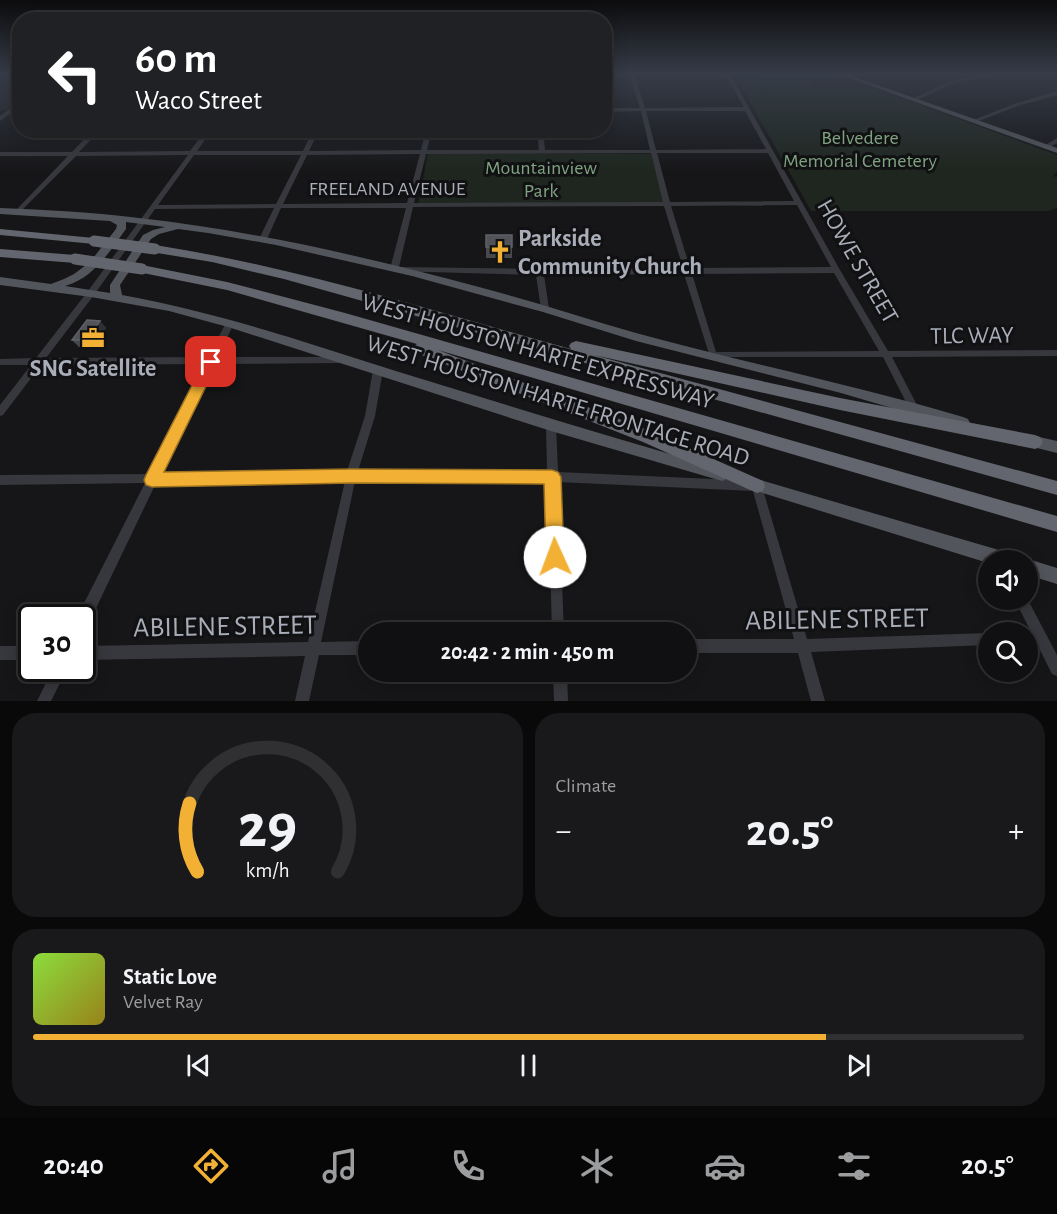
<!DOCTYPE html>
<html lang="en">
<head>
<meta charset="utf-8">
<style>
  body { margin:0; font-family:"Alegreya Sans",sans-serif; background:#19191b; color:#f1f3f6; height:100vh; display:flex; flex-direction:column; font-size:22px; white-space:nowrap }
  * { box-sizing:border-box; margin:0 }
  p { font-size:20px; color:#9c9d9f }
  .icon { flex:none; width:33px; height:33px; fill:none; stroke:currentColor; stroke-width:2; stroke-linecap:round; stroke-linejoin:round }
  .map { position:relative; height:701px; overflow:hidden }
  .drawer { display:flex; flex-direction:column; gap:12px; padding:12px; background:#09090a; flex:1 }
  .drawer>* { flex:none }
  .guide { position:absolute; left:12px; top:12px; width:600px; height:126px; border-radius:24px; box-shadow:0 3px 15px #0003,0 0 0 2px #303032; background:#202124; color:#fff; overflow:hidden }
  .controls { position:absolute; left:978px; top:550px; display:grid; gap:12px }
  .controls a { display:grid; place-items:center; width:60px; height:60px; border-radius:50%; background:#101012; box-shadow:0 3px 15px #0003,0 0 0 2px #303032; font-size:30px }
  .speed { position:absolute; left:18px; top:604px; display:flex; gap:12px; font-size:30px; font-weight:700; text-align:center }
  .speed>* { display:grid; place-content:center; width:78px; height:78px; border-radius:50%; background:#101012; box-shadow:0 3px 15px #0003,0 0 0 2px #303032; line-height:1 }
  .speed .limit { border:3px solid #111; border-radius:9px; background:#fff; color:#111 }
  .pin { position:absolute; display:grid; place-items:center; width:51px; height:51px; color:#fff; margin:-26px; border-radius:12px; box-shadow:0 3px 9px #0006 }
  .me { position:absolute; width:66px; margin:-33px; rotate:358deg; stroke-linejoin:round; filter:drop-shadow(0 0 4px #0008) }
  .turn { display:flex; align-items:center; gap:21px; height:126px; padding:0 24px; font-size:27px }
  .turn .icon { width:78px; height:78px; stroke-width:2.5 }
  .turn b { display:block; font-size:42px; line-height:51px }
  .big { font-size:45px; font-weight:700; line-height:1.1 }
  .drawer .tile { flex:1; display:flex; flex-direction:column; justify-content:center; gap:9px; min-width:0; padding:0 21px; border-radius:24px; background:#19191b }
  .drawer .dial { align-items:center; gap:0 }
  .dial svg { height:156px; overflow:visible; fill:none; stroke:#303032; stroke-width:7; stroke-linecap:round; text-anchor:middle }
  .dial text { fill:#f1f3f6; stroke:none }
  .song { display:flex; align-items:center; gap:18px }
  .cover { width:72px; height:72px; border-radius:9px; background:linear-gradient(135deg,hsl(90 70% 55%),hsl(50 70% 35%)) }
  .played { height:6px; border-radius:3px; background:linear-gradient(90deg,#f2b134 80%,#303032 80%) }
  .keys { display:flex; justify-content:space-around; direction:ltr }
  .heat { display:flex; justify-content:space-between; align-items:center; font-size:33px; direction:ltr }
  .drawer .tiles { flex:1; display:grid; gap:12px; grid-template-columns:1fr 1fr }
  .tile:last-child { grid-column:span 2 }
  .trip { position:absolute; left:358px; top:622px; width:339px; height:60px; border-radius:30px; background:#101012; box-shadow:0 3px 15px #0003,0 0 0 2px #303032; font-weight:700; line-height:60px; text-align:center }
  .tab-bar { display:flex; height:96px; justify-content:space-around; align-items:center; background:#060607; color:#9c9d9f }
  .tab-bar .icon { width:42px; height:42px }
  .tab-bar .active { color:#f2b134 }
  .tab-bar b { font-size:27px; color:#f1f3f6 }
  .map>svg:first-child { display:block }
  .built { fill:#222225 }
  .green { fill:#1e261f }
  .lines { fill:none; stroke-linecap:round; stroke-linejoin:round }
  .minor { fill:#37383d; fill-rule:evenodd }
  .major { fill:#53555c; fill-rule:evenodd }
  .highway { fill:#63666e; fill-rule:evenodd }
  .highway-bridge { stroke:#63666e; stroke-width:11 }
  .wall { fill:#47494d }
  .shaded-wall { fill:#2f3033 }
  .building { fill:#525359; stroke:#5f6168; stroke-width:1.5 }
  .route { fill:#f2b134; stroke:#9d7322; stroke-width:1.5 }
  .labels { text-anchor:middle; stroke-width:6; stroke-linejoin:round; paint-order:stroke }
  .far-park-label { font-size:20px; fill:#7fa381; stroke:#111113 }
  .far-street-label { font-size:20px; fill:#a8adb8; stroke:#111113 }
  .poi-label { font-size:24px; font-weight:bold; fill:#a8adb8; stroke:#111113; text-anchor:start }
  .street-label { font-size:24px; fill:#a8adb8; stroke:#111113 }
  .near-street-label { font-size:28px; fill:#a8adb8; stroke:#111113 }
</style>
</head>
<body>
<div class="map">
<svg width="1057" height="701" viewBox="0 0 1057 701">
  <rect width="100%" height="100%" fill="#161618"/>
  <path class="built" d="M 0,74 L 19,74 L 19,100 L 6,110 L 0,110 Z"/>
  <path class="green" d="M 735,75 L 807,75 L 815,87 L 872,87 L 1057,155 L 1057,172 L 1053,176 L 1057,177 L 1057,208 L 1048,211 L 811,211 Z
    M 428,154 L 651,154 L 665,203 L 418,204 Z"/>
  <g class="lines">
    <path class="minor" d="M 604,74 L 624,74 L 621,76 L 604,76 Z
      M 629,74 L 634,74 L 645,108 L 744,107 L 725,74 L 730,74 L 840,270 L 888,351 L 1057,350 L 1057,356 L 892,357 L 918,407 L 916,410 L 913,411 L 910,410 L 883,357 L 710,357 L 684,274 L 544,275 L 549,309 L 545,312 L 541,309 L 536,275 L 391,271 L 390,269 L 406,208 L 281,208 L 267,239 L 263,241 L 259,239 L 274,208 L 155,209 L 94,295 L 46,358 L 208,357 L 227,321 L 233,321 L 234,323 L 218,357 L 343,357 L 346,358 L 348,360 L 346,362 L 343,363 L 214,364 L 161,473 L 347,471 L 365,416 L 373,370 L 375,367 L 381,367 L 383,370 L 375,416 L 358,471 L 547,472 L 546,425 L 547,422 L 551,421 L 555,422 L 556,425 L 558,472 L 757,481 L 761,483 L 807,639 L 988,633 L 989,633 L 988,645 L 811,652 L 825,701 L 811,701 L 798,653 L 687,653 L 687,639 L 794,639 L 753,491 L 558,482 L 564,633 L 552,633 L 548,482 L 355,481 L 321,642 L 369,641 L 369,655 L 319,655 L 309,701 L 295,701 L 305,656 L 82,660 L 82,646 L 308,642 L 345,481 L 156,483 L 87,627 L 82,628 L 82,618 L 77,617 L 145,483 L 0,485 L 0,475 L 150,474 L 205,364 L 41,365 L 3,415 L 0,416 L 0,405 L 31,365 L 0,365 L 0,359 L 36,358 L 88,291 L 188,155 L 76,156 L 20,212 L 16,212 L 16,210 L 68,156 L 0,156 L 0,152 L 72,152 L 93,130 L 100,130 L 79,152 L 190,151 L 206,130 L 212,130 L 197,151 L 303,151 L 313,130 L 319,130 L 309,151 L 421,150 L 426,130 L 432,130 L 427,150 L 539,150 L 537,130 L 543,130 L 545,150 L 650,150 L 641,111 L 604,112 L 604,108 L 640,108 ZM 646,111 L 745,111 L 766,149 L 656,150 ZM 651,153 L 663,202 L 414,203 L 426,154 ZM 657,153 L 768,153 L 794,201 L 670,202 ZM 420,154 L 407,203 L 283,204 L 307,155 ZM 194,155 L 301,155 L 276,204 L 158,205 ZM 797,205 L 831,267 L 690,268 L 671,206 ZM 664,206 L 683,268 L 540,269 L 399,267 L 413,207 ZM 834,273 L 879,351 L 716,352 L 692,274 Z
      M 755,74 L 847,74 L 844,76 L 758,76 Z
      M 985,74 L 993,74 L 952,84 L 917,100 L 912,99 L 948,82 Z
      M 1057,91 L 1057,95 L 1018,106 L 976,122 L 971,121 L 1014,104 Z
      M 20,101 L 20,106 L 0,121 L 0,116 Z
      M 1057,138 L 1057,143 L 1048,148 L 1044,148 L 1044,146 Z
      M 1015,600 L 1028,600 L 1057,655 L 1057,676 L 1052,674 L 1037,644 L 1028,644 L 1028,633 L 1024,633 L 1031,632 Z
      M 0,646 L 32,646 L 32,660 L 0,660 Z
      M 53,669 L 67,669 L 51,701 L 37,701 Z
      M 553,672 L 567,672 L 568,701 L 554,701 Z"/>
    <path class="major" d="M 838,74 L 846,74 L 1057,148 L 1057,153 Z
      M 0,208 C 46,210 93,212 139,218 C 254,231 367,257 479,287 C 532,301 584,318 636,333 C 745,363 855,385 963,417 L 968,419 L 970,423 L 968,427 L 963,429 L 841,393 L 636,341 L 543,312 L 412,276 L 276,245 L 208,233 L 178,229 L 159,234 L 151,239 L 120,285 L 122,295 C 217,312 307,343 399,372 C 506,405 614,438 722,469 L 727,471 L 729,475 L 727,479 L 722,481 L 551,431 L 228,327 L 169,311 L 91,297 L 0,285 L 0,277 L 51,284 L 64,279 L 74,274 L 90,262 L 116,229 L 117,225 L 110,221 L 0,214 ZM 126,222 L 165,227 L 153,230 L 143,235 L 110,285 L 110,293 L 65,286 C 94,278 109,252 126,229 Z
      M 1026,434 L 1057,441 L 1057,453 L 1021,444 L 1019,440 L 1021,436 Z
      M 750,477 L 1009,553 L 1015,555 L 1017,561 L 988,561 L 988,563 L 750,489 L 745,488 L 743,483 L 745,478 Z
      M 1028,559 L 1057,568 L 1057,584 L 1028,575 L 1028,561 L 1023,561 Z"/>
    <path class="highway" d="M 0,229 L 94,238 L 100,241 L 94,244 L 0,235 Z
      M 155,245 C 296,267 433,311 571,349 L 569,346 L 571,343 L 576,341 L 840,398 L 1035,435 L 1040,437 L 1043,442 L 1040,447 L 1035,449 L 840,410 L 594,355 L 1057,481 L 1057,495 L 284,279 L 212,262 L 151,252 L 151,246 Z
      M 0,249 L 75,255 L 81,259 L 75,263 L 0,257 Z
      M 142,265 L 227,282 L 345,313 L 1057,516 L 1057,532 L 438,350 L 653,432 L 763,481 L 765,486 L 763,491 L 757,493 L 643,442 L 414,352 L 412,348 L 417,344 L 227,290 L 138,272 L 136,269 Z"/>
    <path class="highway-bridge" d="M 94,241 L 155,249
      M 75,259 L 142,269"/>
  </g>
  <path class="wall" d="M 512,235 L 512,258 L 486,258 L 486,247 Z
    M 100,321 L 106,328 L 92,348 L 79,347 L 72,340 Z"/>
  <path class="shaded-wall" d="M 100,321 L 106,328 L 92,348 L 86,340 Z"/>
  <path class="building" d="M 486,235 L 512,235 L 512,247 L 486,247 Z
    M 87,320 L 100,321 L 86,340 L 72,340 Z"/>
  <linearGradient id="sky" x2="0" y2="1"><stop stop-color="#0c0c0d"/><stop offset="0.43" stop-color="#363c48"/><stop offset="1" stop-color="#363c48" stop-opacity="0"/></linearGradient>
  <rect width="1057" height="172" fill="url(#sky)"/>
  <path class="route" d="M 211,356 L 218,362 L 164,472 L 351,469 L 552,470 L 558,472 L 561,477 L 564,557 L 562,563 L 555,566 L 549,563 L 546,557 L 544,484 L 351,483 L 152,487 L 146,485 L 144,480 L 146,475 L 204,362 Z"/>
  <defs>
    <g id="church-bare" transform="scale(1.8)"><path d="M-1.2-6h2.4v3.5h3.3v2.4h-3.3V6h-2.4V-.1h-3.3v-2.4h3.3Z" fill="#f2b134" stroke="#111113" stroke-width="2.5" paint-order="stroke"/></g>
    <g id="office-bare" transform="scale(1.8)"><path d="M-6-3h4V-5.5h4V-3h4V5H-6ZM-1-4.5V-3h2v-1.5ZM-6 0V1H6V0Z" fill="#f2b134" stroke="#111113" stroke-width="2.5" paint-order="stroke"/></g>
  </defs>
  <g fill-rule="evenodd">
    <use href="#church-bare" x="500" y="252"/>
    <use href="#office-bare" x="93" y="338"/>
  </g>
  <g class="labels">
    <g class="far-park-label">
      <text x="860" y="144">Belvedere<tspan x="860" dy="23">Memorial Cemetery</tspan></text>
      <text x="541" y="174">Mountainview<tspan x="541" dy="23">Park</tspan></text>
    </g>
    <g class="far-street-label">
      <text x="387" y="195">FREELAND AVENUE</text>
    </g>
    <g class="poi-label">
      <text x="518" y="246">Parkside<tspan x="518" dy="28">Community Church</tspan></text>
      <text x="93" y="376" text-anchor="middle">SNG Satellite</text>
    </g>
    <g class="street-label">
      <text transform="translate(858 261) rotate(60)" y="8">HOWE STREET</text>
      <text transform="translate(972 335) rotate(-1)" y="8">TLC WAY</text>
      <text transform="translate(538 351) rotate(16)" y="8">WEST HOUSTON HARTE EXPRESSWAY</text>
      <text transform="translate(558 400) rotate(17)" y="8">WEST HOUSTON HARTE FRONTAGE ROAD</text>
    </g>
    <g class="near-street-label">
      <text transform="translate(837 618) rotate(-1)" y="10">ABILENE STREET</text>
      <text transform="translate(225 625) rotate(-1)" y="10">ABILENE STREET</text>
    </g>
  </g>
</svg>
<div class="controls">
<a><svg class="icon" aria-label="sound" viewBox="0 0 24 24"><path d="M4 9h4l5-4v14l-5-4H4zM17 9q2 3 0 6"/></svg></a>
<a><svg class="icon" aria-label="search" viewBox="0 0 24 24"><circle cx="10" cy="10" r="6"/><path d="M15 15l6 6"/></svg></a>
</div>
<div class="speed"><div class="limit">30</div></div>
<div class="pin" style="left:211px;top:362px;background:#d93025"><svg class="icon" aria-label="arrive" viewBox="0 0 24 24"><path d="M6 21V4h12l-3 4 3 4H6"/></svg></div>
<svg class="me" style="left:555px;top:557px" viewBox="-20 -20 40 40"><circle r="19" fill="#fff"/><path d="M0-13L10 11 0 6-10 11z" fill="#f2b134"/></svg>
<div class="trip">20:42 · 2 min · 450 m</div>
<div class="guide">
<div class="turn"><svg class="icon" aria-label="left" viewBox="0 0 24 24"><path d="M17 20v-9H6M10 6l-5 5 5 5"/></svg><div><b>60 m</b>Waco Street</div></div>
</div>
</div>
<section class="drawer">
<div class="tiles">
<div class="tile dial"><svg viewBox="0 0 100 80">
<path d="M14 69A42 42 0 1 1 86 69"/>
<path d="M14 69A42 42 0 0 1 10 34" stroke="#f2b134"/>
<text x="50" y="56" font-size="32" font-weight="700">29</text>
<text x="50" y="72" font-size="11">km/h</text>
</svg></div>
<div class="tile"><p>Climate</p>
<div class="heat"><a>−</a><b class="big">20.5°</b><a>+</a></div>
</div>
<div class="tile">
<div class="song"><i class="cover"></i><div><b>Static Love</b><p>Velvet Ray</p></div></div>
<div class="played"></div>
<div class="keys"><svg class="icon" aria-label="previous" viewBox="0 0 24 24"><path d="M18 5L8 12l10 7zM5 5v14"/></svg><svg class="icon" aria-label="pause" viewBox="0 0 24 24"><path d="M8 5v14M16 5v14"/></svg><svg class="icon" aria-label="next" viewBox="0 0 24 24"><path d="M6 5l10 7-10 7zM19 5v14"/></svg></div>
</div>
</div>
</section>
<nav class="tab-bar">
<b>20:40</b>
<svg class="icon active" aria-label="directions" viewBox="0 0 24 24"><path d="M12 3l9 9-9 9-9-9zM9 14v-3h6M13 9l2 2-2 2"/></svg>
<svg class="icon" aria-label="music" viewBox="0 0 24 24"><path d="M9 18V5l10-2v13"/><circle cx="6" cy="18" r="3"/><circle cx="16" cy="16" r="3"/></svg>
<svg class="icon" aria-label="phone" viewBox="0 0 24 24"><path d="M5 4h4l2 5-3 2q2 4 5 5l2-3 5 2v4C11 20 4 13 5 4z"/></svg>
<svg class="icon" aria-label="climate" viewBox="0 0 24 24"><path d="M12 3v18M4 7l16 10M4 17L20 7"/></svg>
<svg class="icon" aria-label="car" viewBox="0 0 24 24"><path d="M5 17H2v-5l4-1 3-4h7l3 4 3 1v5h-3M9 17h6M6 11h13"/><circle cx="7" cy="17" r="2"/><circle cx="17" cy="17" r="2"/></svg>
<svg class="icon" aria-label="filters" viewBox="0 0 24 24"><path d="M4 7h16M4 17h16"/><circle cx="9" cy="7" r="2"/><circle cx="15" cy="17" r="2"/></svg>
<b>20.5°</b>
</nav>
</body>
</html>
